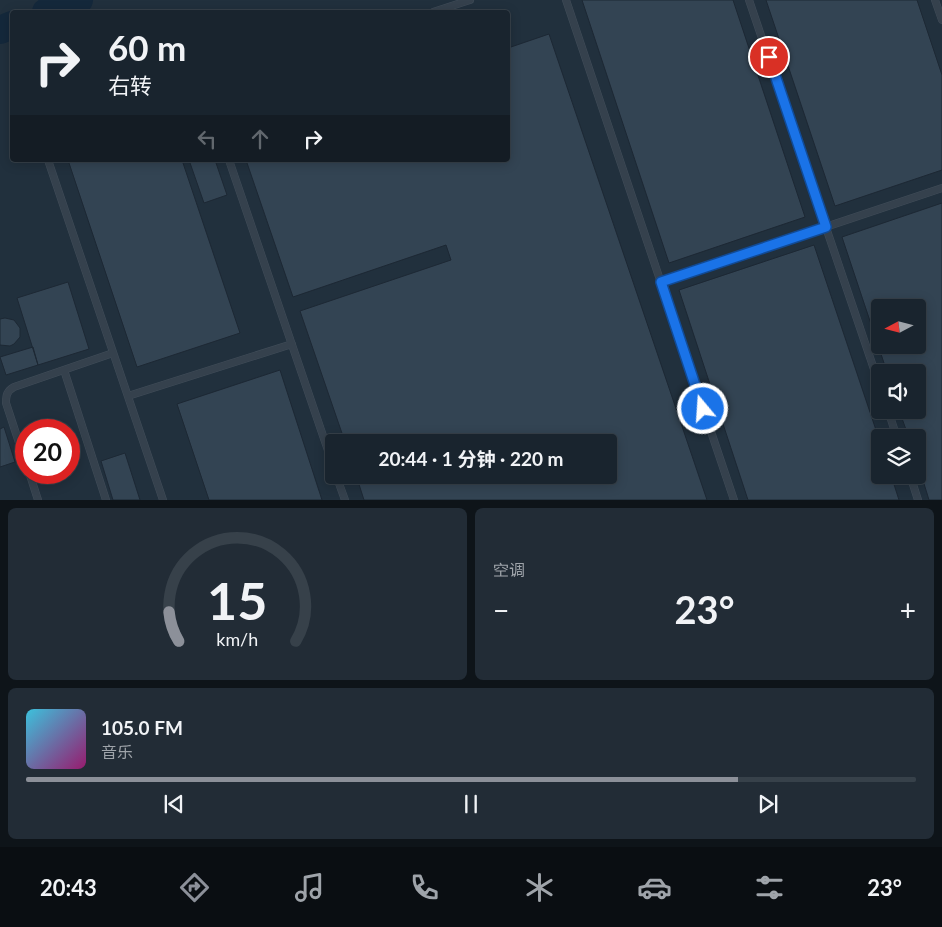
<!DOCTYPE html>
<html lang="zh">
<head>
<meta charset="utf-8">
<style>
  body { margin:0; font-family:Lato,"Noto Sans SC",sans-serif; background:#222c36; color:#f1f3f6; height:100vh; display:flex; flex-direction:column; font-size:19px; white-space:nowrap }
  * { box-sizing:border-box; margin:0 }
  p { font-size:16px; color:#9fa4aa }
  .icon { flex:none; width:28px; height:28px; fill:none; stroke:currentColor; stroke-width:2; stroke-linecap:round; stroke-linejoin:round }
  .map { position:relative; height:500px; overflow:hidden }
  .panel { display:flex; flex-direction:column; gap:8px; padding:8px; background:#0e1419; flex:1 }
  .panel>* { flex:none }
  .hud { position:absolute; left:10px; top:10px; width:500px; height:152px; border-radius:5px; box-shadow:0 2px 12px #0003,0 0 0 1px #37414a; background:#19242e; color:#f1f3f6; overflow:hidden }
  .needle { width:32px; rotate:263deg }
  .tools { position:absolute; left:871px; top:299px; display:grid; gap:10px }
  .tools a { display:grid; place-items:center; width:55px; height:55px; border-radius:5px; background:#19242e; box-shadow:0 2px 12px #0003,0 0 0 1px #37414a; font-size:25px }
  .speed { position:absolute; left:15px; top:419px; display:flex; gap:10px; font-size:25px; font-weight:700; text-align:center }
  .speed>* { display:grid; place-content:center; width:65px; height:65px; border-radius:50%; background:#19242e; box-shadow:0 2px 12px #0003,0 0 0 1px #37414a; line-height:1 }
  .speed .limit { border:8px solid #d22; background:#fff; color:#111 }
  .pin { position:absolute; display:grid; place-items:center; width:42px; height:42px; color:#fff; margin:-21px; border:2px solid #fff; border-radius:50%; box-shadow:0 1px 5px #0007 }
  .me { position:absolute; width:55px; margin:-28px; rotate:342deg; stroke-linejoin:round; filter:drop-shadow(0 0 4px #0008) }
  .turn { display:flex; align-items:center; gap:18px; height:105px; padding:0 15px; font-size:22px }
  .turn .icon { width:65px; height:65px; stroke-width:2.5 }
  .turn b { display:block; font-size:35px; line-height:42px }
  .lanes { display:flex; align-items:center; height:48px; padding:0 15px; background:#0003; justify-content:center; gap:25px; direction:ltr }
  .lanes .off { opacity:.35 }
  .big { font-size:38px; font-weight:700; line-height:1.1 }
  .panel .widget { flex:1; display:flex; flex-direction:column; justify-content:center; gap:8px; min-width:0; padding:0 18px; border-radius:8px; background:#222c36 }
  .panel .dial { align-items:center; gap:0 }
  .dial svg { height:130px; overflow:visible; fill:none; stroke:#37414a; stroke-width:7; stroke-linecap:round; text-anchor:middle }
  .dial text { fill:#f1f3f6; stroke:none }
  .song { display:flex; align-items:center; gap:15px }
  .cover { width:60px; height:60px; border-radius:8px; background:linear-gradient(135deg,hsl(190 70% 55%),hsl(320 70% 35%)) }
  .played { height:5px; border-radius:2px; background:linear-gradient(90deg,#8c9099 80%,#37414a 80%) }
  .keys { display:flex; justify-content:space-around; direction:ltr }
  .heat { display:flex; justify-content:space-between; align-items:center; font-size:28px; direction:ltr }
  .panel .tiles { flex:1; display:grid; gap:8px; grid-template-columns:1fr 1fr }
  .widget:last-child { grid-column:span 2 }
  .trip { position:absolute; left:325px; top:434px; width:292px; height:50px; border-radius:5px; background:#19242e; box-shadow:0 2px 12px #0003,0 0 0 1px #37414a; font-weight:700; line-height:50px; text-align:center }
  .menu { display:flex; height:80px; justify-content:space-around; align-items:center; background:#0a0e12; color:#9fa4aa }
  .menu .icon { width:35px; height:35px }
  .menu .current { color:#8c9099 }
  .menu b { font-size:22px; color:#f1f3f6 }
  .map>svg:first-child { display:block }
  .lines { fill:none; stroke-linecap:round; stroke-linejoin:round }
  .river { stroke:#14283b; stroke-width:28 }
  .building { fill:#334453; stroke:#1d2834; fill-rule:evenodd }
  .service-casing { stroke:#414d59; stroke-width:8 }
  .service { stroke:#35414d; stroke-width:7 }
  .route-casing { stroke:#114b97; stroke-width:12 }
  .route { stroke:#1a73e8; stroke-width:9 }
</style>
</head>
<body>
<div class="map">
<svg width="942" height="500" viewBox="0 0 942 500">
  <rect width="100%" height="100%" fill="#21303d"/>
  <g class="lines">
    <path class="river" d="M 46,12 L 79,0
      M 0,30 L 12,25"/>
  </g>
  <path class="building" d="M 582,0 L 733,0 L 805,217 L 669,263 Z
    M 766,0 L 917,0 L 942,75 L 942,170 L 835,206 Z
    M 549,34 L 707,500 L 364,500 L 356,475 L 609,475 L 609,442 L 345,442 L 300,311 L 451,260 L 446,245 L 293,297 L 246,160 L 508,160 L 508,48 Z
    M 68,160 L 182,160 L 240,333 L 137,367 Z
    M 189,160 L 215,160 L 227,195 L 204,203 Z
    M 942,203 L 942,500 L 929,500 L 918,464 L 918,438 L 909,438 L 899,410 L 918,410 L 918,372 L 887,372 L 842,237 ZM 880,308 L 918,308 L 918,345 L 880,345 Z
    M 814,245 L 880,442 L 880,475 L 891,475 L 899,500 L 748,500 L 679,290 Z
    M 68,282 L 89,349 L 38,365 L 17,298 Z
    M 5,318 L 14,320 L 20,328 L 20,337 L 14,344 L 10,346 L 0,345 L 0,319 Z
    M 33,347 L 38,365 L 6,375 L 0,357 Z
    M 280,370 L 322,500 L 209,500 L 177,404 Z
    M 4,427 L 15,462 L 0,467 L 0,429 Z
    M 125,453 L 140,500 L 113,500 L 101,461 Z"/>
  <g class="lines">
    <g class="service-casing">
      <path id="service" d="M 566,0 L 734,500
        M 749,0 L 880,387
        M 935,0 L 942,20
        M 433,12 L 470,0
        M 48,160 L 163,500
        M 229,160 L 334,468
        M 661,282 L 942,188
        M 64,370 L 106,500
        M 128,396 L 292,344
        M 888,410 L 897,438
        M 26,464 L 6,403 C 6,395 7,391 14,387 L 113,353
        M 29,472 L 38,500
        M 336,475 L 345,500
        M 910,475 L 918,500"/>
    </g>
    <use href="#service" class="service"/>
  </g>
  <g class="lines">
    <g class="route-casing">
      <path id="route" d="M 703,409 L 661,282 L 826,227 L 769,57"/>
    </g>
    <use href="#route" class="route"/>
  </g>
</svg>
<div class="tools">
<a><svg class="needle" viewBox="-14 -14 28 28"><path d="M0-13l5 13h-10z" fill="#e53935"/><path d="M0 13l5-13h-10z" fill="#9fa4aa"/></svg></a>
<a><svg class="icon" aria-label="sound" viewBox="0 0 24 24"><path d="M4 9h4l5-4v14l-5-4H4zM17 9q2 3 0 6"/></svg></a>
<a><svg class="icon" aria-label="layers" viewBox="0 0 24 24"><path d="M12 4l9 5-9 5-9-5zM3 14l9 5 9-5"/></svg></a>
</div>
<div class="speed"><div class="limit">20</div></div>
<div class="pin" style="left:769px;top:57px;background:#d93025"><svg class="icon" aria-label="arrive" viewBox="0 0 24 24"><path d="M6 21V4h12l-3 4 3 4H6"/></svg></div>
<svg class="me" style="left:703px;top:409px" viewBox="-20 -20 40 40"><circle r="17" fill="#1a73e8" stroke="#fff" stroke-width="3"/><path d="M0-11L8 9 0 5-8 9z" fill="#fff"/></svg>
<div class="trip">20:44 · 1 分钟 · 220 m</div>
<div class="hud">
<div class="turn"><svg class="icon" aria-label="right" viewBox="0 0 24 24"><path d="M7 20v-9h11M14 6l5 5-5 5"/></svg><div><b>60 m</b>右转</div></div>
<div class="lanes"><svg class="icon off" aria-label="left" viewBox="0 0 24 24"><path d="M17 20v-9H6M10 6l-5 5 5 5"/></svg><svg class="icon off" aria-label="ahead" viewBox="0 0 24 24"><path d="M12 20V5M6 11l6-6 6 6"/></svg><svg class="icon" aria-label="right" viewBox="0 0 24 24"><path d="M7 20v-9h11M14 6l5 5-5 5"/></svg></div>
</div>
</div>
<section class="panel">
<div class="tiles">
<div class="widget dial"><svg viewBox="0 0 100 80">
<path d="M14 69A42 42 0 1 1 86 69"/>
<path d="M14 69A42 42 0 0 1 8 51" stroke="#8c9099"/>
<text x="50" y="56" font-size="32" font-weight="700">15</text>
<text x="50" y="72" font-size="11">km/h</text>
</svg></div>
<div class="widget"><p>空调</p>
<div class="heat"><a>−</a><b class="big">23°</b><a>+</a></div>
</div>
<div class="widget">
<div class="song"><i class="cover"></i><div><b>105.0 FM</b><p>音乐</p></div></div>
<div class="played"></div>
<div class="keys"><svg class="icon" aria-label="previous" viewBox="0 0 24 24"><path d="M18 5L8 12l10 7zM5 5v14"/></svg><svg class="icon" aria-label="pause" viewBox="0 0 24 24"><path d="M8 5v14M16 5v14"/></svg><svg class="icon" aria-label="next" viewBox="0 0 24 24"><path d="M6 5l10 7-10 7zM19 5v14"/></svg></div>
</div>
</div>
</section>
<nav class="menu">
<b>20:43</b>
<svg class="icon current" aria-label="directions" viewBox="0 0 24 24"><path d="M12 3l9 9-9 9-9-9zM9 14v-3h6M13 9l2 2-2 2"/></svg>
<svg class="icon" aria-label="music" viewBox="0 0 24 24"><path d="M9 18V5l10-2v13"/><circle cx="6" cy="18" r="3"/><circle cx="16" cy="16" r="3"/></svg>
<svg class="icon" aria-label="phone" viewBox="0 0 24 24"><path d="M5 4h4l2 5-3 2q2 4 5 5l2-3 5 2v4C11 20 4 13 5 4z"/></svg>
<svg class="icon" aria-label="climate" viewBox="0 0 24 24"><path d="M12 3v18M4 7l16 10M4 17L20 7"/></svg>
<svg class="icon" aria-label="car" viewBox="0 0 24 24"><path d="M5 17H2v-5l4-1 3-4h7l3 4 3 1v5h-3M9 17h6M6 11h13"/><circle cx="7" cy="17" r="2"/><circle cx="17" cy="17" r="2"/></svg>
<svg class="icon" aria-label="filters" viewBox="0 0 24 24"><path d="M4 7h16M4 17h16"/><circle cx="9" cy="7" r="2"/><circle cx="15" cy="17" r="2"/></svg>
<b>23°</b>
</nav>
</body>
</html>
